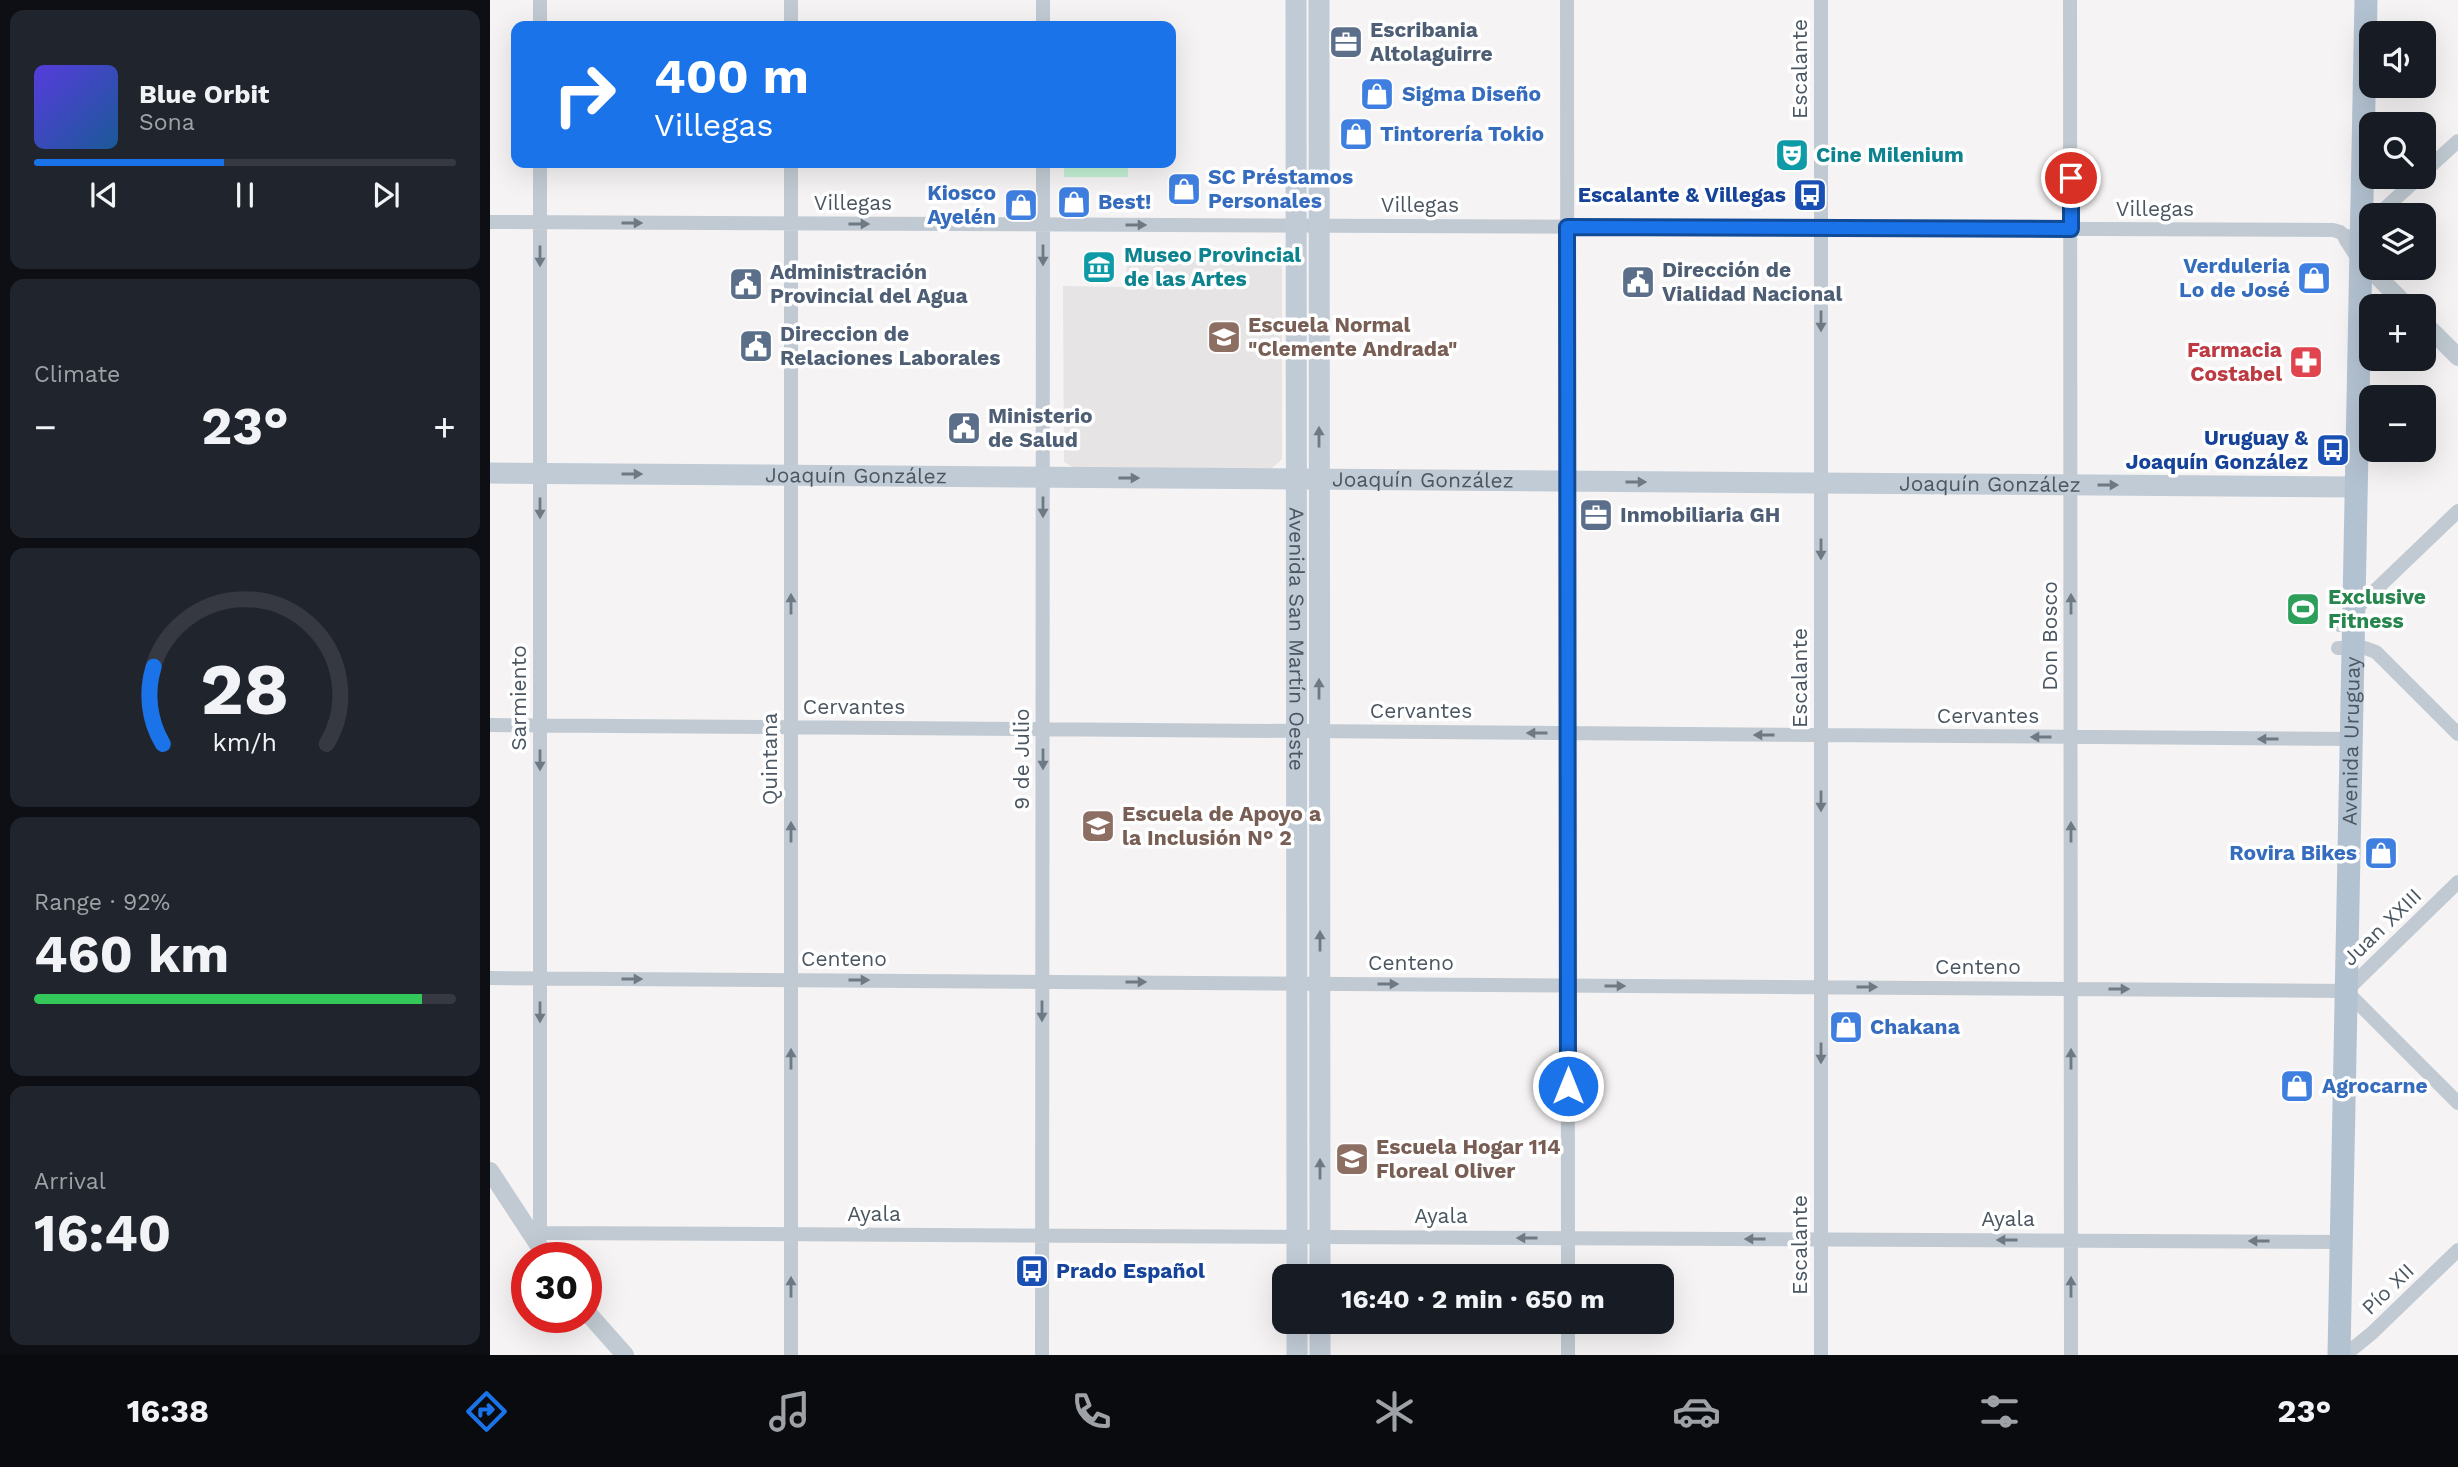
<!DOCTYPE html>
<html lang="en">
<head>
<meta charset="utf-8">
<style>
  body { margin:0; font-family:"Work Sans",sans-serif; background:#20242c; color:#f1f3f6; height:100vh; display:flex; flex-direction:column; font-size:26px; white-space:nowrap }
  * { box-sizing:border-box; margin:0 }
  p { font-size:23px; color:#9ea1a6 }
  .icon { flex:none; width:38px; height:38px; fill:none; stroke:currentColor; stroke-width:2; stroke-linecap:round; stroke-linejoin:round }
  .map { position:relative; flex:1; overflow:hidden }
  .side { display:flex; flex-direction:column; gap:10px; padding:10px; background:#0d0f14; width:490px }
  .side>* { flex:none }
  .banner { position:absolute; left:21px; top:21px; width:665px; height:147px; border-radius:14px; box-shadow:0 7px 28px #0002; background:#1a73e8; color:#fff; overflow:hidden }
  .fabs { position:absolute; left:1869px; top:21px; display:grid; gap:14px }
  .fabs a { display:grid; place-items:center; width:77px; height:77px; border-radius:14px; background:#171b24; box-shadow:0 7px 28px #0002; font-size:35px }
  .speed { position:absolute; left:21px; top:1242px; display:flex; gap:14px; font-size:35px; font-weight:700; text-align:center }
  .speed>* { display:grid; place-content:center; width:91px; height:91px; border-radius:50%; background:#171b24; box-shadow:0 7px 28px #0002; line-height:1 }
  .speed .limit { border:10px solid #d22; background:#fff; color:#111 }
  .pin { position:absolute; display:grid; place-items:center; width:60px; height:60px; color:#fff; margin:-30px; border:4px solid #fff; border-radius:50%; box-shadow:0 2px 7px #0007 }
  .me { position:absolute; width:77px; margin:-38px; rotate:0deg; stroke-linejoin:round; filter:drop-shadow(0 0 5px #0008) }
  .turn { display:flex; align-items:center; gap:24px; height:147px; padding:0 28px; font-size:32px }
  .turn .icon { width:91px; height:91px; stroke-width:2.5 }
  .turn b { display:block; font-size:49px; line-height:60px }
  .big { font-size:52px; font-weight:700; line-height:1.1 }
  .side .widget { flex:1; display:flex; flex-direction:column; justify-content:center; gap:10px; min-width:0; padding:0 24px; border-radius:14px; background:#20242c }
  .side .dial { align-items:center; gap:0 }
  .dial svg { height:182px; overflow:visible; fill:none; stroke:#363941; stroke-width:7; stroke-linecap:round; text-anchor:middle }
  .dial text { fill:#f1f3f6; stroke:none }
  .song { display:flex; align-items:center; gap:21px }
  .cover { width:84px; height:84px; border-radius:10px; background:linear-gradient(135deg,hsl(250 70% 55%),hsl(210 70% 35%)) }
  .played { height:7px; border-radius:4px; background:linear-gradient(90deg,#1a73e8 45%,#363941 45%) }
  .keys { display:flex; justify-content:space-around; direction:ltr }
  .heat { display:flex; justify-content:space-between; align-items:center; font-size:38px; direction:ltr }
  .charge { height:10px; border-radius:5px; background:linear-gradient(90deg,#34c759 92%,#363941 0) }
  .trip { position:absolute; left:782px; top:1264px; width:402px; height:70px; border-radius:14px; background:#171b24; box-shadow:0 7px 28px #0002; font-weight:700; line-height:70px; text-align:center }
  .tabs { display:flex; height:112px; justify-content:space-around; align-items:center; background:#090b0e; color:#9ea1a6 }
  .tabs .icon { width:49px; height:49px }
  .tabs .selected { color:#1a73e8 }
  .tabs b { font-size:32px; color:#f1f3f6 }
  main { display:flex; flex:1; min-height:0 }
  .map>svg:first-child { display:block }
  .education { fill:#e6e4e5 }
  .green { fill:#c3f1d5 }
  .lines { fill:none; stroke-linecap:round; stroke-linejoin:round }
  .minor { stroke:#c1cad2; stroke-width:14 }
  .tertiary { stroke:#c1cad2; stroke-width:18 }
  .secondary { stroke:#c1cbd6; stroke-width:21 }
  .primary { stroke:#b3c2d1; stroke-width:23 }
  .oneway { fill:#6e7983 }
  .oneway2 { fill:#6e7984 }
  .route-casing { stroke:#114b97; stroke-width:18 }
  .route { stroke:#1a73e8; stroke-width:12 }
  .labels { text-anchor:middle; stroke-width:7; stroke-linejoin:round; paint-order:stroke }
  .service-label { font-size:21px; font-weight:bold; fill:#4e5e75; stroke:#fff; text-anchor:start }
  .street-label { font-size:21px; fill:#4a5661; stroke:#fff }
  .shop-label { font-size:21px; font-weight:bold; fill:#366cbe; stroke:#fff; text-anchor:start }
  .culture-label { font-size:21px; font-weight:bold; fill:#0d838f; stroke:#fff; text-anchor:start }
  .transit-label { font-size:21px; font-weight:bold; fill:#164399; stroke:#fff; text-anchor:end }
  .education-label { font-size:21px; font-weight:bold; fill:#785e54; stroke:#fff; text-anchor:start }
  .health-label { font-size:21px; font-weight:bold; fill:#be3a42; stroke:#fff; text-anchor:end }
  .leisure-label { font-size:21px; font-weight:bold; fill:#27864d; stroke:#fff; text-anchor:start }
</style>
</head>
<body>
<main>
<section class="side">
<div class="widget">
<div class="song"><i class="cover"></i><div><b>Blue Orbit</b><p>Sona</p></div></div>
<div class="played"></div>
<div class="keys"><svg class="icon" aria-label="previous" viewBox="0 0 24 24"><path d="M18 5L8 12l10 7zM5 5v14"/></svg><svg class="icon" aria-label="pause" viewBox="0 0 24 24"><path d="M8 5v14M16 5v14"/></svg><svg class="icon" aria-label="next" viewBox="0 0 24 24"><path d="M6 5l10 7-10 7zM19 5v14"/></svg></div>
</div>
<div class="widget"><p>Climate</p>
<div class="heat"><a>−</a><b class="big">23°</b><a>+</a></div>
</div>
<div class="widget dial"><svg viewBox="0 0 100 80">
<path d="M14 69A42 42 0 1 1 86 69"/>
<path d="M14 69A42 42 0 0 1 10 35" stroke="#1a73e8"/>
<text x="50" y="56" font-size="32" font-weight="700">28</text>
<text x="50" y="72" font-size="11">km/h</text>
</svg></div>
<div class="widget"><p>Range · 92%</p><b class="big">460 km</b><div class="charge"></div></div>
<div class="widget"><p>Arrival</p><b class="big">16:40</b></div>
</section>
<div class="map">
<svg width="1968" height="1355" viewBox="0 0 1968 1355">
  <rect width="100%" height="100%" fill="#f5f3f3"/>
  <path class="education" d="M 637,251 L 783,252 L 792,263 L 792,459 L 780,470 L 584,468 L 574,462 L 573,286 L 636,287 Z"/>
  <path class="green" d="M 574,163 L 638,163 L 638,177 L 574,177 Z"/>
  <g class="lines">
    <path class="minor" d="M 50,0 L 50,26
      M 301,0 L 301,26
      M 1077,0 L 1078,1276
      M 1331,0 L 1331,1355
      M 1580,0 L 1581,1355
      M 553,26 L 553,0
      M 50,163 L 50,1233
      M 301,163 L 301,1355
      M 1934,172 L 1968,141
      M 1888,215 L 1929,177
      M 0,222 L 1843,230 L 1850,232 L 1858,239 L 1864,237
      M 1849,625 L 1968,511
      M 1848,648 L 1875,648 L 1886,652 L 1968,734
      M 0,725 L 1861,739
      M 0,978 L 1856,991 L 1968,882
      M 1856,991 L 1968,1103
      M 50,1233 L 1851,1242
      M 1078,1321 L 1078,1355
      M 552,1355 L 553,163
      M 1855,1355 L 1882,1333 L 1968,1250"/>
    <path class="tertiary" d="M 1857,238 L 1871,260 L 1917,306
      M 1934,323 L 1968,357
      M 0,1171 L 57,1258
      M 96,1311 L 135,1355"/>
    <g class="secondary">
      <path id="s1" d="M 806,0 L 807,1276"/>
      <path d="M 829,0 L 830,1276"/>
      <path id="s2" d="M 0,473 L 1866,487"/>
      <path d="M 807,1321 L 807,1355"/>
      <path d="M 830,1321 L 830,1355"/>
    </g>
    <path class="primary" id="s3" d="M 1849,1355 L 1876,0"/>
  </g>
  <defs><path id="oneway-solid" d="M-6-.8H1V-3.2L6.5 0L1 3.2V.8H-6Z" transform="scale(1.75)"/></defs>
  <g class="oneway">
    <use href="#oneway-solid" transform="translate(142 223)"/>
    <use href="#oneway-solid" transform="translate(369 224)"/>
    <use href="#oneway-solid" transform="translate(646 225)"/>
    <use href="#oneway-solid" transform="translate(553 255) rotate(90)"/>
    <use href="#oneway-solid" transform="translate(50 256) rotate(90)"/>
    <use href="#oneway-solid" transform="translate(1331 321) rotate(90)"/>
    <use href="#oneway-solid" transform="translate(553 507) rotate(90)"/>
    <use href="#oneway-solid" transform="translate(50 508) rotate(90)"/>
    <use href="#oneway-solid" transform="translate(1331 549) rotate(90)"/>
    <use href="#oneway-solid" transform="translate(301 604) rotate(-90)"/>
    <use href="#oneway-solid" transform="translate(1581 604) rotate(-90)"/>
    <use href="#oneway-solid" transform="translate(1047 733) rotate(-180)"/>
    <use href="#oneway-solid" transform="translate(1274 735) rotate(-180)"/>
    <use href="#oneway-solid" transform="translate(1551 737) rotate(-180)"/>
    <use href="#oneway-solid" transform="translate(1778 739) rotate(-180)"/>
    <use href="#oneway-solid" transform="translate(553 759) rotate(90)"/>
    <use href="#oneway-solid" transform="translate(50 760) rotate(90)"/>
    <use href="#oneway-solid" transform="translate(1331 801) rotate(90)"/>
    <use href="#oneway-solid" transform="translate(301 832) rotate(-90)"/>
    <use href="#oneway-solid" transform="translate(1581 832) rotate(-90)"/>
    <use href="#oneway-solid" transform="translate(142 979)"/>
    <use href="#oneway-solid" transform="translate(369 980)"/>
    <use href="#oneway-solid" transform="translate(646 982)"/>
    <use href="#oneway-solid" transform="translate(898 984)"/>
    <use href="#oneway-solid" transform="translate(1125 986)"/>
    <use href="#oneway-solid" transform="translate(1377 987)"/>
    <use href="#oneway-solid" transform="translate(1629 989)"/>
    <use href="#oneway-solid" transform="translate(552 1011) rotate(90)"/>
    <use href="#oneway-solid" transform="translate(50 1012) rotate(90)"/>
    <use href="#oneway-solid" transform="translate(1331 1053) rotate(90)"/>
    <use href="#oneway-solid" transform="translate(301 1059) rotate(-90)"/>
    <use href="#oneway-solid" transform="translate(1581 1059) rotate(-90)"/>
    <use href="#oneway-solid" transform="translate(1037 1238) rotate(-180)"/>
    <use href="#oneway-solid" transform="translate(1265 1239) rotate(-180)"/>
    <use href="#oneway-solid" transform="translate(1517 1240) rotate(-180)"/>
    <use href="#oneway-solid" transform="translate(1769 1241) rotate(-180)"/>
    <use href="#oneway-solid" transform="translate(301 1287) rotate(-90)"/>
    <use href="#oneway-solid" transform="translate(1581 1287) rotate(-90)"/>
  </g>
  <g class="oneway2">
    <use href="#oneway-solid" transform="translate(829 437) rotate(-90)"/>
    <use href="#oneway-solid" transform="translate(142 474)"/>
    <use href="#oneway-solid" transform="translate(639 478)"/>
    <use href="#oneway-solid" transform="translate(1146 482)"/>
    <use href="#oneway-solid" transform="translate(1618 485)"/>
    <use href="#oneway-solid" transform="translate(829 689) rotate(-90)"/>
    <use href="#oneway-solid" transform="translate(830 941) rotate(-90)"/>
    <use href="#oneway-solid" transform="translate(830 1169) rotate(-90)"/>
  </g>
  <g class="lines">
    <g class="route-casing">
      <path id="route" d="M 1078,1086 L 1077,227 L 1581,229 L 1581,178"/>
    </g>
    <use href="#route" class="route"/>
  </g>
  <defs>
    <g id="office-square" transform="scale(1.75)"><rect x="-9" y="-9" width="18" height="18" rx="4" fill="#5c6f8a" stroke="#fff"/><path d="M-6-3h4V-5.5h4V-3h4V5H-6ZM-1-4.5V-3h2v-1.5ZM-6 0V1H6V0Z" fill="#fff"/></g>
    <g id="shop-square" transform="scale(1.75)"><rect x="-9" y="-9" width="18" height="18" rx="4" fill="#3f7fe0" stroke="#fff"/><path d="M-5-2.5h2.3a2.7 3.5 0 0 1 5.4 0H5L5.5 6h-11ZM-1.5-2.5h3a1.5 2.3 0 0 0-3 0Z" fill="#fff"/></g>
    <g id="theatre-square" transform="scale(1.75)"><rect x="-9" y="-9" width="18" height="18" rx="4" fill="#0f9aa8" stroke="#fff"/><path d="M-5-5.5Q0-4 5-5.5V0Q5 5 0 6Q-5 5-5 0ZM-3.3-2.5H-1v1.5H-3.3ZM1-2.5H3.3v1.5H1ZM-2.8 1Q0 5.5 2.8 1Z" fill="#fff"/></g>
    <g id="bus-square" transform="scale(1.75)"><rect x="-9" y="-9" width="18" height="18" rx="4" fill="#1a4fb4" stroke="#fff"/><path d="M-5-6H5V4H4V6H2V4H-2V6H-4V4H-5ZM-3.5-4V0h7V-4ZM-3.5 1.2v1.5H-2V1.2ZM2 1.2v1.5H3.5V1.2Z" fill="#fff"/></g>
    <g id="museum-square" transform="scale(1.75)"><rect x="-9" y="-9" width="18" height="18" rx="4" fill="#0f9aa8" stroke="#fff"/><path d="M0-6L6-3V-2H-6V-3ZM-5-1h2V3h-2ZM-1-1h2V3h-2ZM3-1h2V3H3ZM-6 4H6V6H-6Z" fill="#fff"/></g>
    <g id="civic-square" transform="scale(1.75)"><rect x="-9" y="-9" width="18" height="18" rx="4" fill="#5c6f8a" stroke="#fff"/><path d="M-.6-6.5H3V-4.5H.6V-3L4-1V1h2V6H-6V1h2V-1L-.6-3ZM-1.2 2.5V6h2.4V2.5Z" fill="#fff"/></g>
    <g id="school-square" transform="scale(1.75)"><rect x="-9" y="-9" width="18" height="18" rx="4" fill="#8d6e63" stroke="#fff"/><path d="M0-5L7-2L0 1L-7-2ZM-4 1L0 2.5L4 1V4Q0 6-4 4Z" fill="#fff"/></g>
    <g id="pharmacy-square" transform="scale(1.75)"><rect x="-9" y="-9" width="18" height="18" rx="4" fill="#e0444e" stroke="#fff"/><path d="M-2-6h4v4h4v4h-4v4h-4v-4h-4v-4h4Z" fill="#fff"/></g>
    <g id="stadium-square" transform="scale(1.75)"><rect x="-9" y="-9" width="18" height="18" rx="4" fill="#2e9e5b" stroke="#fff"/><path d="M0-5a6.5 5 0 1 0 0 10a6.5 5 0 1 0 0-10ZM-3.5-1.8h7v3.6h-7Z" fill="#fff"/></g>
  </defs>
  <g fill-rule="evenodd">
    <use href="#office-square" x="856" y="42"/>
    <use href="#shop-square" x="887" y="94"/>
    <use href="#shop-square" x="866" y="134"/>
    <use href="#theatre-square" x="1302" y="155"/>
    <use href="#shop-square" x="694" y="189"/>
    <use href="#bus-square" x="1320" y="195"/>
    <use href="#shop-square" x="584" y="202"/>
    <use href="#shop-square" x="531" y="205"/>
    <use href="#museum-square" x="609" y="267"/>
    <use href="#shop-square" x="1824" y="278"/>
    <use href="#civic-square" x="1148" y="282"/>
    <use href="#civic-square" x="256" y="284"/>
    <use href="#school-square" x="734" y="337"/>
    <use href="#civic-square" x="266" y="346"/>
    <use href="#pharmacy-square" x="1816" y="362"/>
    <use href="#civic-square" x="474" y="428"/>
    <use href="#bus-square" x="1843" y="450"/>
    <use href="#office-square" x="1106" y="515"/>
    <use href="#stadium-square" x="1813" y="609"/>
    <use href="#school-square" x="608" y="826"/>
    <use href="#shop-square" x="1891" y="853"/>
    <use href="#shop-square" x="1356" y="1027"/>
    <use href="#shop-square" x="1807" y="1086"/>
    <use href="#school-square" x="862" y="1159"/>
    <use href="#bus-square" x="542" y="1271"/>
  </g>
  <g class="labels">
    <g class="service-label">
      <text x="880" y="37">Escribania<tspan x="880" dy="24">Altolaguirre</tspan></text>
      <text x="1172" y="277">Dirección de<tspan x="1172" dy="24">Vialidad Nacional</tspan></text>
      <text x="280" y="279">Administración<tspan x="280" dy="24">Provincial del Agua</tspan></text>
      <text x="290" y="341">Direccion de<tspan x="290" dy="24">Relaciones Laborales</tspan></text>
      <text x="498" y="423">Ministerio<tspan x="498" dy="24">de Salud</tspan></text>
      <text x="1130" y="522">Inmobiliaria GH</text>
    </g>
    <g class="street-label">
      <text transform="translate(1310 69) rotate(-90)" y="7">Escalante</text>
      <text x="363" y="210">Villegas</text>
      <text x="930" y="212">Villegas</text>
      <text x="1665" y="216">Villegas</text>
      <text dy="7" stroke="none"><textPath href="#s2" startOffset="366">Joaquín González</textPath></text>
      <text dy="7" stroke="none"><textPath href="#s2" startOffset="933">Joaquín González</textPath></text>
      <text dy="7" stroke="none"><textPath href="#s2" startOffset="1500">Joaquín González</textPath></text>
      <text transform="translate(1560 636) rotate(-90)" y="7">Don Bosco</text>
      <text dy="7" stroke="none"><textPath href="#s1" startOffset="639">Avenida San Martín Oeste</textPath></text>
      <text transform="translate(1310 678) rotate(-90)" y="7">Escalante</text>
      <text transform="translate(29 698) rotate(-90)" y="7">Sarmiento</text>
      <text x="364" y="714">Cervantes</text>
      <text x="931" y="718">Cervantes</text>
      <text x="1498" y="723">Cervantes</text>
      <text dy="7" stroke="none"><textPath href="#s3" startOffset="614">Avenida Uruguay</textPath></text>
      <text transform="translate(280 759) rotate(-90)" y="7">Quintana</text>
      <text transform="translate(532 759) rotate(-90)" y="7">9 de Julio</text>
      <text transform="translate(1892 927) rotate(-44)" y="7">Juan XXIII</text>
      <text x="354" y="966">Centeno</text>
      <text x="921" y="970">Centeno</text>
      <text x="1488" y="974">Centeno</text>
      <text x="384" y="1221">Ayala</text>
      <text x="951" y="1223">Ayala</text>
      <text x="1518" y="1226">Ayala</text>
      <text transform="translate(1310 1245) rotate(-90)" y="7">Escalante</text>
      <text transform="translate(1898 1289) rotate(-44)" y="7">Pío XII</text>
    </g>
    <g class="shop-label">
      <text x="912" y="101">Sigma Diseño</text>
      <text x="890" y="141">Tintorería Tokio</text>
      <text x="718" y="184">SC Préstamos<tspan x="718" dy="24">Personales</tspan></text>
      <text x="506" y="200" text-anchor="end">Kiosco<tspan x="506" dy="24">Ayelén</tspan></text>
      <text x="608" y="209">Best!</text>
      <text x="1800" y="273" text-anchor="end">Verduleria<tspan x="1800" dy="24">Lo de José</tspan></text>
      <text x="1867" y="860" text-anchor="end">Rovira Bikes</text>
      <text x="1380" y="1034">Chakana</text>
      <text x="1832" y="1093">Agrocarne</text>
    </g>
    <g class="culture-label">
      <text x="1326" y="162">Cine Milenium</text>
      <text x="634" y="262">Museo Provincial<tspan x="634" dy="24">de las Artes</tspan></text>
    </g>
    <g class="transit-label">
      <text x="1296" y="202">Escalante &amp; Villegas</text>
      <text x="1818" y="445">Uruguay &amp;<tspan x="1818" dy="24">Joaquín González</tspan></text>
      <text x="566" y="1278" text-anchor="start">Prado Español</text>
    </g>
    <g class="education-label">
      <text x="758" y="332">Escuela Normal<tspan x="758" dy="24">"Clemente Andrada"</tspan></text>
      <text x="632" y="821">Escuela de Apoyo a<tspan x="632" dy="24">la Inclusión N° 2</tspan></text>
      <text x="886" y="1154">Escuela Hogar 114<tspan x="886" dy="24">Floreal Oliver</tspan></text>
    </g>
    <g class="health-label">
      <text x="1792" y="357">Farmacia<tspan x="1792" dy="24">Costabel</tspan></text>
    </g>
    <g class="leisure-label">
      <text x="1838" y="604">Exclusive<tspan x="1838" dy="24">Fitness</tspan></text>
    </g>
  </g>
</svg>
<div class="fabs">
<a><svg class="icon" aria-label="sound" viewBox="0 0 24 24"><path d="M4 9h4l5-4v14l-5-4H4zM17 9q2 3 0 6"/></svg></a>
<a><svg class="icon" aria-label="search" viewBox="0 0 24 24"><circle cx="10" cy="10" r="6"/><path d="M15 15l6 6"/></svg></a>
<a><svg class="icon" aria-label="layers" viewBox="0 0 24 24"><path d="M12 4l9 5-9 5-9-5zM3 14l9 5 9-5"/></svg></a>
<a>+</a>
<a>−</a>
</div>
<div class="speed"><div class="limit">30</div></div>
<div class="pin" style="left:1581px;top:178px;background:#d93025"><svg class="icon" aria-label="arrive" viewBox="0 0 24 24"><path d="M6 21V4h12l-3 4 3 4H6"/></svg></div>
<svg class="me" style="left:1078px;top:1086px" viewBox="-20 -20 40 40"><circle r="17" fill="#1a73e8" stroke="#fff" stroke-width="3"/><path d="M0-11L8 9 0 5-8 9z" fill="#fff"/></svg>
<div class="trip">16:40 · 2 min · 650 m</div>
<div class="banner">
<div class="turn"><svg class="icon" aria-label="right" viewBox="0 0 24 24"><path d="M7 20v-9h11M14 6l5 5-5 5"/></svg><div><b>400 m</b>Villegas</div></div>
</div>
</div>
</main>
<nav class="tabs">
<b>16:38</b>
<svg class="icon selected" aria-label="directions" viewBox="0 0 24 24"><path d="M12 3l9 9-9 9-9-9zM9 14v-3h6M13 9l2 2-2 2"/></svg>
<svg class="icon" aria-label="music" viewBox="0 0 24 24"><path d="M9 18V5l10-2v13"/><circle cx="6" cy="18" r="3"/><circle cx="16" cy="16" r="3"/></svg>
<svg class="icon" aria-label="phone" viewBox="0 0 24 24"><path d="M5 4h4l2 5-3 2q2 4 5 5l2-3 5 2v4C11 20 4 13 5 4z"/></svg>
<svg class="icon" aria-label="climate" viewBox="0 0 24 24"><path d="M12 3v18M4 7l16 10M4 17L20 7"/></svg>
<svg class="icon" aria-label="car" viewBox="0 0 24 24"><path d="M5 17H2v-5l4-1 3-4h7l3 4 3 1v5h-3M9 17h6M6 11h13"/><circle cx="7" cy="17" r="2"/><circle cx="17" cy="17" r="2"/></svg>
<svg class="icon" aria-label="filters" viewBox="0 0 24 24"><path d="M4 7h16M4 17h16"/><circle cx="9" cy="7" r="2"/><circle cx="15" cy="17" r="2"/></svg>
<b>23°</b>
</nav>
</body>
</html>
